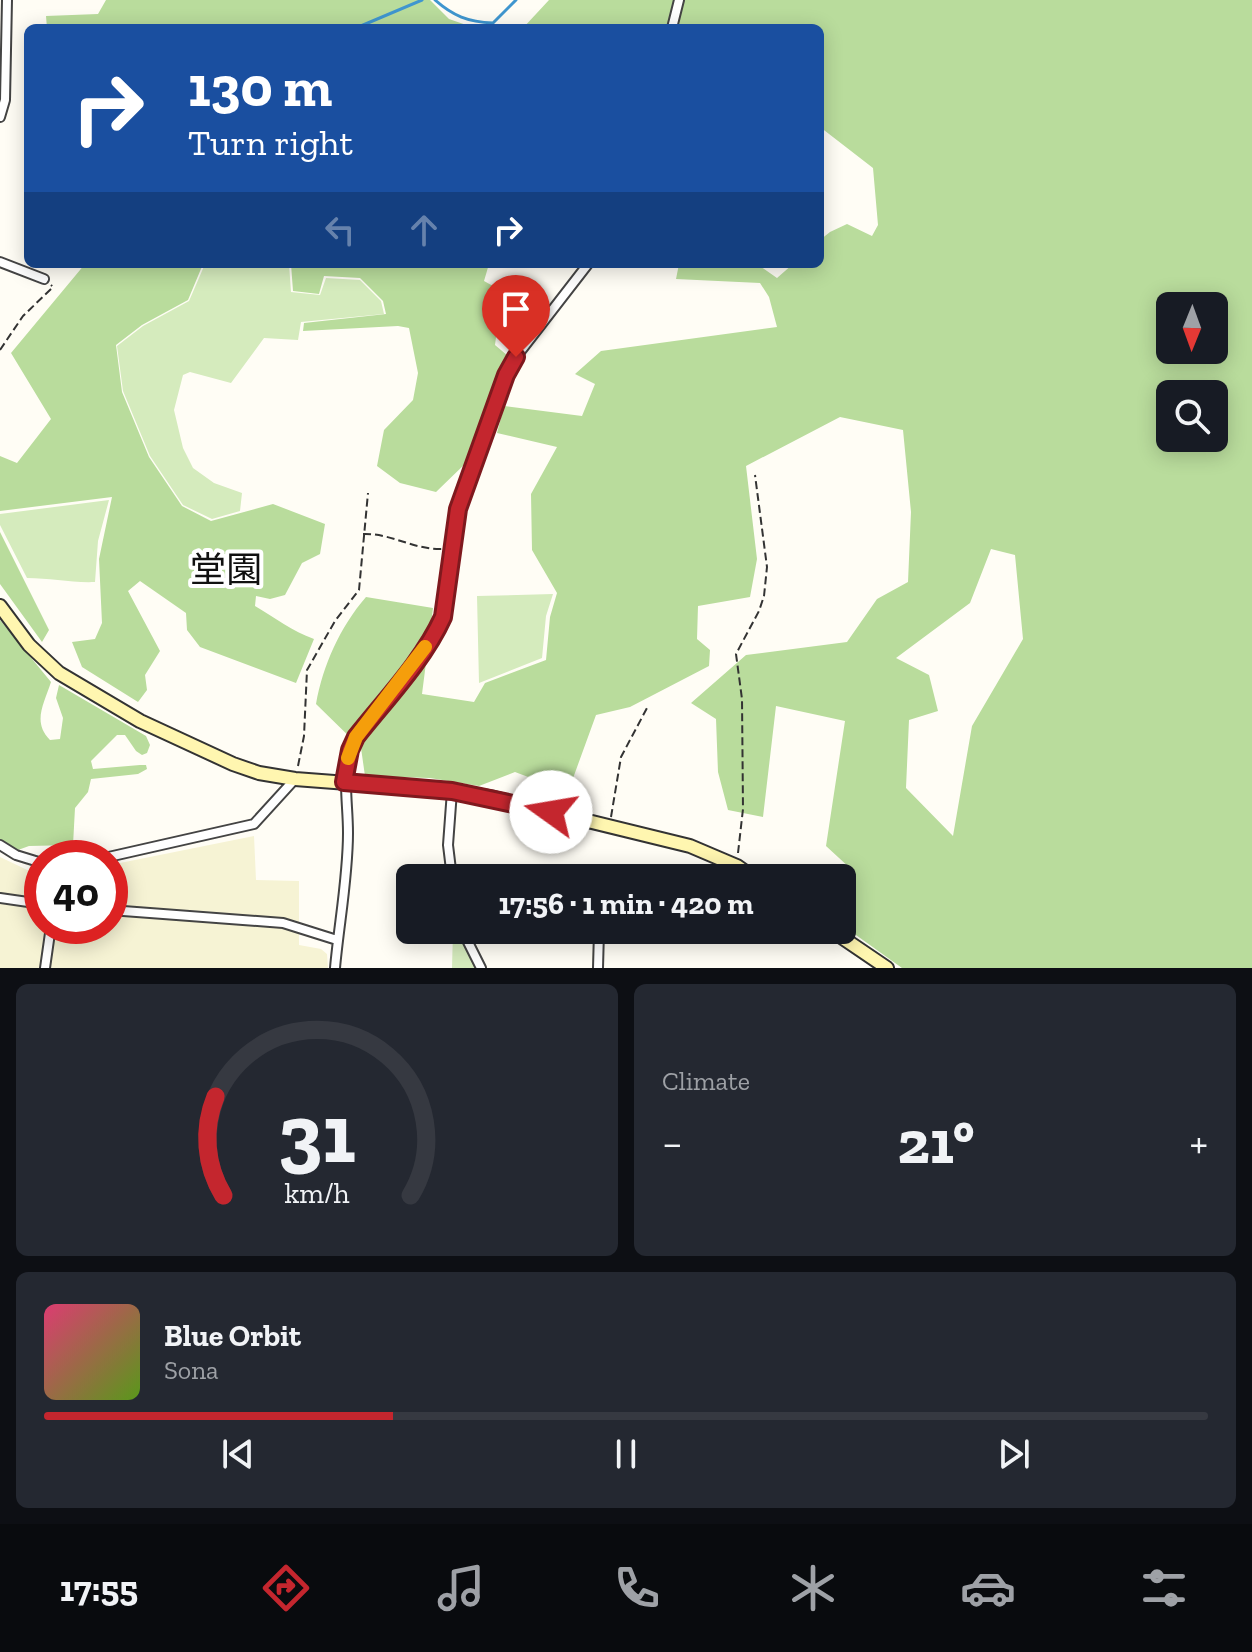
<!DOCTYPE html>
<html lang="en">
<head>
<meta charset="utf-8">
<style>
  body { margin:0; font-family:"Zilla Slab","Noto Sans JP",serif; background:#242831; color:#f1f3f6; height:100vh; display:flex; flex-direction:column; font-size:30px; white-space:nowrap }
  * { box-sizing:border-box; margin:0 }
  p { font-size:26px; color:#9ea1a6 }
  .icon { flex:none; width:44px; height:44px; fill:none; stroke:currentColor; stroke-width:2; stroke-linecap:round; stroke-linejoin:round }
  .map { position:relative; height:968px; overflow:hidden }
  .side { display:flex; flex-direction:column; gap:16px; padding:16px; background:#0d0f14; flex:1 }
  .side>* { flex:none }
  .banner { position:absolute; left:24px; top:24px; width:800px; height:244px; border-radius:12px; box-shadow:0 4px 20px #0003; background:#1a4fa0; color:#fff; overflow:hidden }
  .needle { width:52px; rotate:181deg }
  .fabs { position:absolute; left:1156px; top:292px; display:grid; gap:16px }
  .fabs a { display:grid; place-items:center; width:72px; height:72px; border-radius:12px; background:#171b24; box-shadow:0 4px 20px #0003; font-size:40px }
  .speed { position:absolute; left:24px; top:840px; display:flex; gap:16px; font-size:40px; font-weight:700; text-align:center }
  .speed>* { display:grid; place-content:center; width:104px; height:104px; border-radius:50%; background:#171b24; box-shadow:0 4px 20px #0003; line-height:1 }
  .speed .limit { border:12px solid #d22; background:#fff; color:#111 }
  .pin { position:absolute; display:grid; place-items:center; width:68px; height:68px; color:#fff; margin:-82px -34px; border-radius:50% 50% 50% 0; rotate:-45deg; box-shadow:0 0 8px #0007 }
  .pin .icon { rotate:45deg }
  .me { position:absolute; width:88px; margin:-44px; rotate:283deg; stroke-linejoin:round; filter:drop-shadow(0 0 6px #0008) }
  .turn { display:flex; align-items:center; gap:28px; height:168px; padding:0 32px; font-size:36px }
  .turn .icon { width:104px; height:104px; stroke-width:2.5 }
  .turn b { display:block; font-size:56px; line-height:68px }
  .lanes { display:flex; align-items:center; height:76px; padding:0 32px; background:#0003; justify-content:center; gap:40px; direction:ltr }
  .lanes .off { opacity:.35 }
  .big { font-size:60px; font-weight:700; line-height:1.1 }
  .side .tile { flex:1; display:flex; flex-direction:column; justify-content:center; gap:12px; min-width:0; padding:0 28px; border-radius:12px; background:#242831 }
  .side .dial { align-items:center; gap:0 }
  .dial svg { height:208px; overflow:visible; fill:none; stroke:#363941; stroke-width:7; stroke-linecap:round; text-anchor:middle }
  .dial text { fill:#f1f3f6; stroke:none }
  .song { display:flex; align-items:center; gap:24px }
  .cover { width:96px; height:96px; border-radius:12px; background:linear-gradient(135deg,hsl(340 70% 55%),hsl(90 70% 35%)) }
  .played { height:8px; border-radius:4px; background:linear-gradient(90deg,#c4262e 30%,#363941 30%) }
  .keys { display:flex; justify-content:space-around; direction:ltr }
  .heat { display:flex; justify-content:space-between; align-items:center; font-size:44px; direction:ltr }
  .side .tiles { flex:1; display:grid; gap:16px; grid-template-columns:1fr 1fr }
  .tile:last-child { grid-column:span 2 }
  .trip { position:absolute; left:396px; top:864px; width:460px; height:80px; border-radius:12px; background:#171b24; box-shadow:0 4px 20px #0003; font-weight:700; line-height:80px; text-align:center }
  .menu { display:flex; height:128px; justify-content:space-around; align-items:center; background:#090b0e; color:#9ea1a6 }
  .menu .icon { width:56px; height:56px }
  .menu .active { color:#c4262e }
  .menu b { font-size:36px; color:#f1f3f6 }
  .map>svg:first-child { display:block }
  .farmland { fill:#f6f3d4 }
  .green { fill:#d5ebbd }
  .forest { fill:#b9dc9c; fill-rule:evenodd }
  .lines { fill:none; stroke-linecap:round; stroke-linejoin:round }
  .stream { stroke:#3f96cf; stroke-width:3 }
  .street-casing { stroke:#444; stroke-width:12 }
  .secondary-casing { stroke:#333; stroke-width:16 }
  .path { stroke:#333; stroke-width:2; stroke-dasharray:8 4; stroke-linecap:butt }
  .street { stroke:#fff; stroke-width:8 }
  .secondary { stroke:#fff6b0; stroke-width:12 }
  .route-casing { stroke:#7f191e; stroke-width:20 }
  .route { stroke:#c4262e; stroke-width:14 }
  .slow { stroke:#f59e0b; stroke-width:14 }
  .labels { text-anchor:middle; stroke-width:8; stroke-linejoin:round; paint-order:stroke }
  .quarter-label { font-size:36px; fill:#111; stroke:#fff }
</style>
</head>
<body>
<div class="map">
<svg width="1252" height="968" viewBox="0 0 1252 968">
  <rect width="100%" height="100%" fill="#fffdf5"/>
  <path class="farmland" d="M 254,836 L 256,880 L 299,881 L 299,945 L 321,949 L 327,954 L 328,968 L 0,968 L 0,857 L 42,877 L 42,926 L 110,926 L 110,865 Z"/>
  <path class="green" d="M 205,264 L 289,264 L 291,292 L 320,295 L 326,278 L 360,280 L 381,301 L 384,314 L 301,322 L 298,340 L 264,338 L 231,383 L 190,372 L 183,375 L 174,410 L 183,448 L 193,468 L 214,483 L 242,493 L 240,511 L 212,519 L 183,505 L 150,456 L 123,391 L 117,346 L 143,326 L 189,301 Z
    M 109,500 L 98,541 L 95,582 C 72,583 50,578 27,578 L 0,525 L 0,514 Z
    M 553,594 L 546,616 L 542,658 L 479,683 L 477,596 Z
    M 453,930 L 458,930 L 477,968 L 452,968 Z"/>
  <path class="forest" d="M 106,0 L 430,0 L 449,19 L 475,28 L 47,28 L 46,16 L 98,14 Z
    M 549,0 L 1252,0 L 1252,968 L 902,968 L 842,925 L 842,889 L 851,869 L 826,846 L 845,721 L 776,706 L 763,817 L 728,810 L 718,772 L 716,719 L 691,703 L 746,655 L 847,642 L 877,599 L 908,582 L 911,512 L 903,430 L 840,417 L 746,466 L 757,559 L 750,597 L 698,606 L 697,639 L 710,650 L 709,666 L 630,707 L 596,715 L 568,792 L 515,772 L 479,786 L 430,778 L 365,776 L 361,748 L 316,704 C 323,665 340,627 366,597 L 433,608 L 422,694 L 474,702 L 485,683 L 546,660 L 550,617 L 557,593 L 532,550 L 531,494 L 557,447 L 497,433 L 504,406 L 582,416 L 595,384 L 575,374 L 601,351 L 777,327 L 769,297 L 760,283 L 676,279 L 679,264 L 757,264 L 777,278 L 793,264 L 820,264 L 820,240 L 830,232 L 847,224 L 872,236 L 878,225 L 873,168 L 820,127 L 820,28 L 523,28 ZM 1170,306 L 1214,306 L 1214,350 L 1170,350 ZM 1170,394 L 1214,394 L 1214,438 L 1170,438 ZM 991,549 L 1015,555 L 1023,639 L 972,726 L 953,836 L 906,788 L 909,720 L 938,711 L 929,675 L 896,658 L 970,603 Z
    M 85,264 L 203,264 L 188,300 L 142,325 L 116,345 L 122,392 L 149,457 L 182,506 L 211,521 L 273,504 L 325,524 L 320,554 L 302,563 L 285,595 L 270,599 L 256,596 L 255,606 C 275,618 292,631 314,639 L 296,683 L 200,647 L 187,630 L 186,613 L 140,581 L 128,591 L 160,651 L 145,675 L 147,690 L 138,702 L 82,667 L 72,642 L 95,639 L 102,623 L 99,559 L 112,497 L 0,511 L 0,456 L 17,463 L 51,419 L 11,353 Z
    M 291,264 L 489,264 L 484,281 L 502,291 L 495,345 L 508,356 L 468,461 L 436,492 L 400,483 L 377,466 L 384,430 L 413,400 L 418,373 L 409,328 L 398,326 L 303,331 L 304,323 L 386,314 L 383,301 L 360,278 L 324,276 L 319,294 L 293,291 Z
    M 0,532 L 49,630 L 42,642 L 0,584 Z
    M 0,620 L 51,682 C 44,704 32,722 50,740 L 60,739 L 63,718 L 56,698 L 59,685 L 146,736 L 150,745 L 147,753 L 142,755 L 136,751 L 125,735 L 117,735 L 91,761 L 93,769 L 140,765 L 146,765 L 147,769 L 138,774 L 91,779 L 88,792 L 75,808 L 73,845 L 29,846 L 18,850 L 0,840 Z"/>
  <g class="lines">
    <path class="stream" d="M 435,0 C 453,16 468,22 493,23 L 516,0
      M 356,28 L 422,0"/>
    <g class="street-casing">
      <path id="street" d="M 672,28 L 679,0
        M 0,117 L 5,100 L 7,0
        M 0,262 L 44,279
        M 0,845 L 16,855 L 42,863
        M 104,858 L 254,824 L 295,779
        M 452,878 L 448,845 L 452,791
        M 0,898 L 42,904
        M 110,910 L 283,923 L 337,940
        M 462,930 L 481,968
        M 573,930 L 730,935 L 731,930
        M 45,968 L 51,926
        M 335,968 C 339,924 348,877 348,833 C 348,797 340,772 356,737 L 436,631 L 443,617 L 458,509 L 506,375 L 516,357 L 588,264
        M 598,968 L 599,931"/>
    </g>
    <g class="secondary-casing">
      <path id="secondary" d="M 0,606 L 29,645 L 59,673 L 140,721 L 233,764 L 259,773 L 295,779 L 452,791 L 494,798 L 690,846 L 737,866 L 754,878
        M 831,930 L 887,968"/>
    </g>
    <path class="path" d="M 0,350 L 23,316 L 53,287 L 51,285
      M 363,534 C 391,533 414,550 442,549
      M 298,766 L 304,736 L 307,670 L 335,621 L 359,590 L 368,493
      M 611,817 L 621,757 L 647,708
      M 738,853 L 743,809 L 742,699 L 736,654 L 759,611 L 764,596 L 767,567 L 755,475"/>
    <use href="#street" class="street"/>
    <use href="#secondary" class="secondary"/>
  </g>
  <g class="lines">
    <g class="route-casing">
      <path id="route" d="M 516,357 L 506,375 L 458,509 L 443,617 C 423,661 386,699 356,737 L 350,750 L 344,782 L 452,791 L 551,812"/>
    </g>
    <use href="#route" class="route"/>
    <path class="slow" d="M 348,758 L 356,737 L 425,647"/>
  </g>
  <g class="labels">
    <g class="quarter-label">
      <text x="226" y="582">堂園</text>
    </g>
  </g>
</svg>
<div class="fabs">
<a><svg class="needle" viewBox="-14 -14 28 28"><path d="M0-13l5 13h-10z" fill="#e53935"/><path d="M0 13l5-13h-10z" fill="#9ea1a6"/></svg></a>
<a><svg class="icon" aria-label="search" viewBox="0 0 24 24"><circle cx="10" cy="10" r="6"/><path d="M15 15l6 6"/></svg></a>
</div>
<div class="speed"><div class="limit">40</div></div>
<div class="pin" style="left:516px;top:357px;background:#d93025"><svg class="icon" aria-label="arrive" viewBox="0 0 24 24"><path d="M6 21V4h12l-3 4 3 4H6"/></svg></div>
<svg class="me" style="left:551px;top:812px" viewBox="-20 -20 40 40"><circle r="19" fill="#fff"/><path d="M0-13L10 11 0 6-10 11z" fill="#c4262e"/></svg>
<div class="trip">17:56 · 1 min · 420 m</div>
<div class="banner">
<div class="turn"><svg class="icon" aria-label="right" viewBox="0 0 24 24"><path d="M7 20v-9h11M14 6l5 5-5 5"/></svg><div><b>130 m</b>Turn right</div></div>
<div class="lanes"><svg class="icon off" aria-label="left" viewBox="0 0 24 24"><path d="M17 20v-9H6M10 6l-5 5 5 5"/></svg><svg class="icon off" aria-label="ahead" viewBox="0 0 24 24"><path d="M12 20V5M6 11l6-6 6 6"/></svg><svg class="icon" aria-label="right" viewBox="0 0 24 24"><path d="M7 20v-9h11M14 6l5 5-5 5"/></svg></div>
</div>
</div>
<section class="side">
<div class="tiles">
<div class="tile dial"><svg viewBox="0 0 100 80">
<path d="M14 69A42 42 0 1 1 86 69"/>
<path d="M14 69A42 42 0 0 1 11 31" stroke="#c4262e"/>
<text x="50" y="56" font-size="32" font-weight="700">31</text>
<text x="50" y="72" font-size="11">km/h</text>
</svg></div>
<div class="tile"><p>Climate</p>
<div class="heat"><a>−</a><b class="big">21°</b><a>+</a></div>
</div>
<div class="tile">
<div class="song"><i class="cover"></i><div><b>Blue Orbit</b><p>Sona</p></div></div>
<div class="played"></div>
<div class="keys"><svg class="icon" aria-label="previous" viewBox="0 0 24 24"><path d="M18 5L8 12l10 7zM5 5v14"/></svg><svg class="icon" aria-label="pause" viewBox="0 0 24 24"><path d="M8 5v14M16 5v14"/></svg><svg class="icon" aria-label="next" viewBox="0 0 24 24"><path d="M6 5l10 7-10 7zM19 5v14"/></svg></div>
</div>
</div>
</section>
<nav class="menu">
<b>17:55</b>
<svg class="icon active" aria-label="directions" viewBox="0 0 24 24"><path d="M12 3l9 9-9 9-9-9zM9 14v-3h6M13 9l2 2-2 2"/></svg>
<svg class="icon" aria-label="music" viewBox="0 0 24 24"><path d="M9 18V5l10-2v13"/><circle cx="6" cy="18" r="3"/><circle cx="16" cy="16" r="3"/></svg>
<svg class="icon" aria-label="phone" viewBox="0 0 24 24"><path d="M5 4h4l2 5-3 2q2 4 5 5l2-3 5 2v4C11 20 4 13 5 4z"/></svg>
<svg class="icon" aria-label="climate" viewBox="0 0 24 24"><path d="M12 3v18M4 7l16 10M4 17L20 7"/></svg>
<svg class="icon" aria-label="car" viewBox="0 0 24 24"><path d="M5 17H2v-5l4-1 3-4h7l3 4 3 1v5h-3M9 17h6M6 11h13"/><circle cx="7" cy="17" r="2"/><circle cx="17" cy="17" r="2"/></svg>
<svg class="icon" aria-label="filters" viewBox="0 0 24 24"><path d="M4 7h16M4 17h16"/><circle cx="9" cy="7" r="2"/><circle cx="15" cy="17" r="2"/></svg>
</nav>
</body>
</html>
